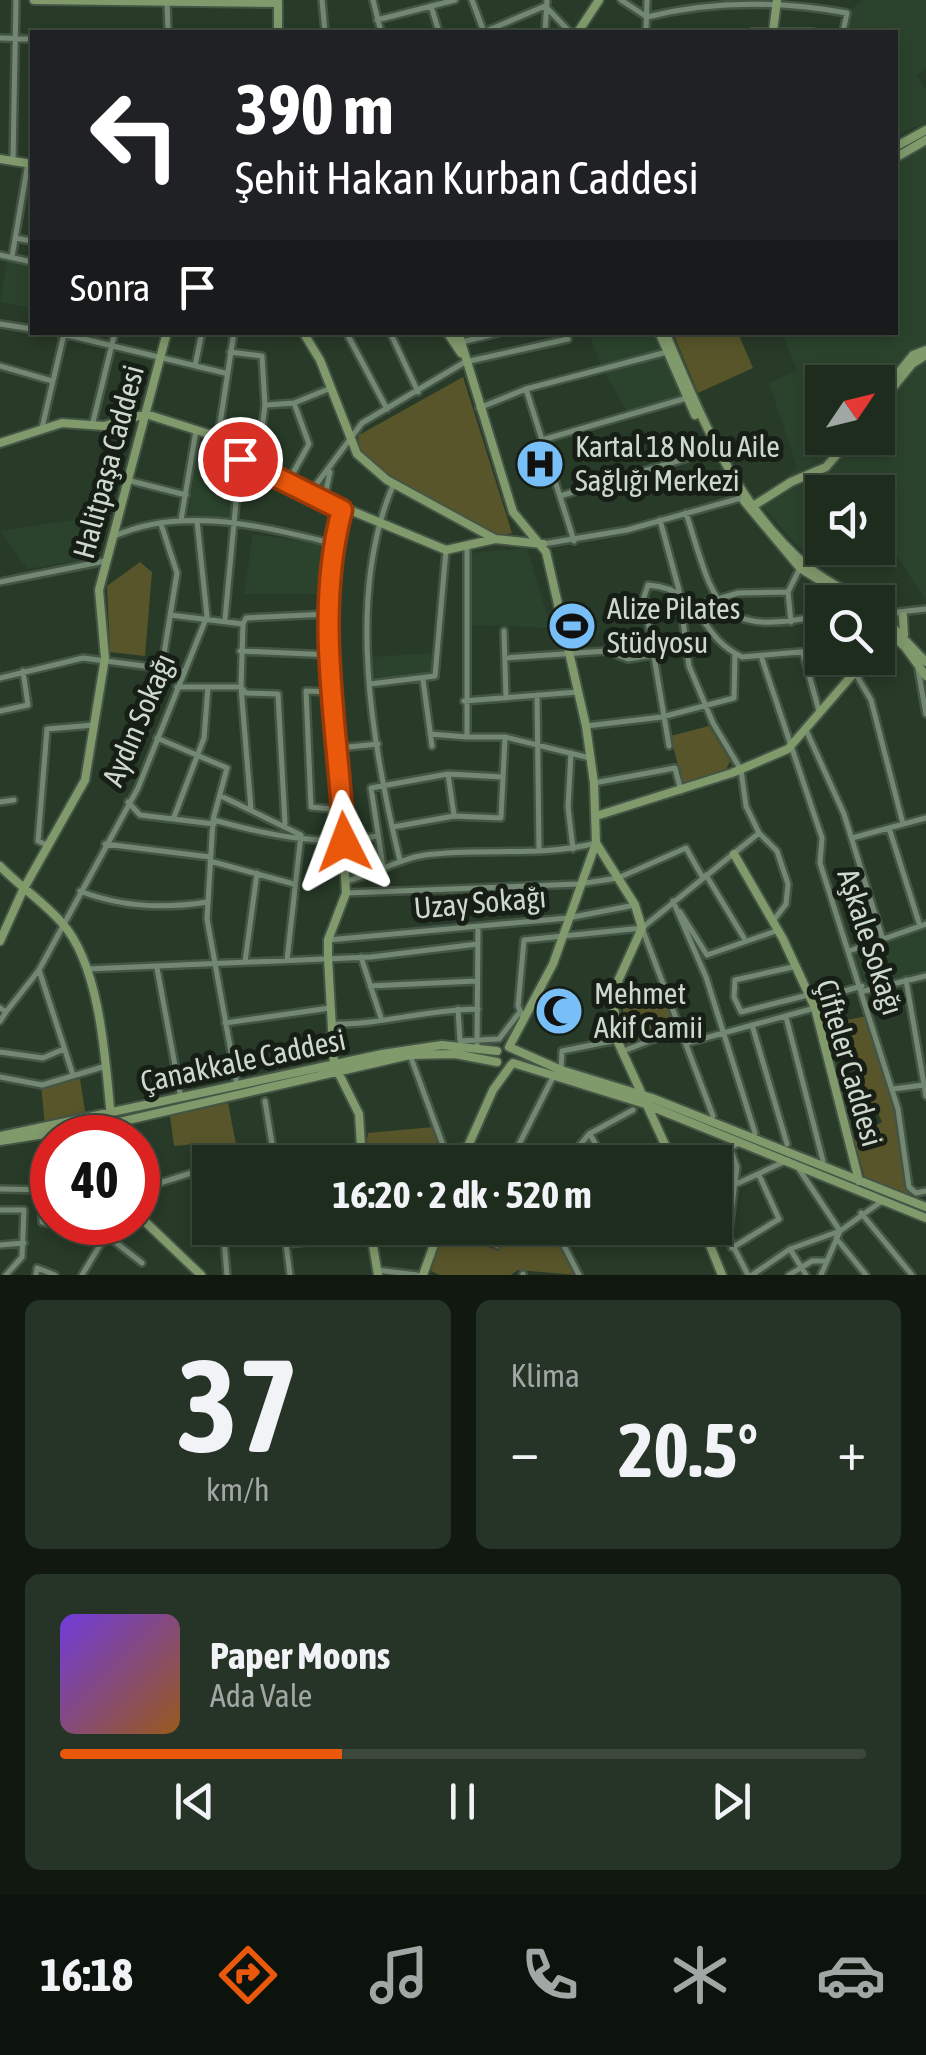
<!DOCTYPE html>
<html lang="tr">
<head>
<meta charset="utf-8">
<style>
  body { margin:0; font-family:"Asap Condensed",sans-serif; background:#263427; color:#f1f3f6; height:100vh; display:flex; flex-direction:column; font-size:38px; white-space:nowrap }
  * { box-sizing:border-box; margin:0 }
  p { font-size:32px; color:#a1a7a4 }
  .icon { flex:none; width:55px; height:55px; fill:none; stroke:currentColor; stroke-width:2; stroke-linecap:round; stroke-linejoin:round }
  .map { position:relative; height:1275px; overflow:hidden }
  .panel { display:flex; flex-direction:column; gap:25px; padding:25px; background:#101810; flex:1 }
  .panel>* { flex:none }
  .banner { position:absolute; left:30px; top:30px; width:868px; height:305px; border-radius:0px; box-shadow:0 5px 15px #0003,0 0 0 2px #3c483c; background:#202124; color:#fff; overflow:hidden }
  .needle { width:65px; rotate:55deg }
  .controls { position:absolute; left:805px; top:365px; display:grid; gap:20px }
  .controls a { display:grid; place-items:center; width:90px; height:90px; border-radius:0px; background:#1e2c1e; box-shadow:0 5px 15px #0003,0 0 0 2px #3c483c; font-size:50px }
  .speed { position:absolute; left:30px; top:1115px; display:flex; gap:20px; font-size:50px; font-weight:700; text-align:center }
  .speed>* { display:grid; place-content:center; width:130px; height:130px; border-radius:50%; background:#1e2c1e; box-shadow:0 5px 15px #0003,0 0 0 2px #3c483c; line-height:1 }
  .speed .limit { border:15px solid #d22; background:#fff; color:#111 }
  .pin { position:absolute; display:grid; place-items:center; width:85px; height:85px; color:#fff; margin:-42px; border:5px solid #fff; border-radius:50%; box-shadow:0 2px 10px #0007 }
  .me { position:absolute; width:110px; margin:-55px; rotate:357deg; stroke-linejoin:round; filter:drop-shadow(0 0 8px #0008) }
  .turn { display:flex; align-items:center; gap:35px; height:210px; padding:0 40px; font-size:45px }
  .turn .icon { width:130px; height:130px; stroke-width:2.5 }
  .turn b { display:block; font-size:70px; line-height:85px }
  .then { display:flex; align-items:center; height:95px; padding:0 40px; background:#0003; gap:20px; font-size:38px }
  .big { font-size:75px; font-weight:700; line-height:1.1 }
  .panel .card { flex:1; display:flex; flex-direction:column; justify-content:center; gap:15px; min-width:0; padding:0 35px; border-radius:15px; background:#263427 }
  .panel .dial { align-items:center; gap:0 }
  .dial b { font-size:130px; line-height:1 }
  .song { display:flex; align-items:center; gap:30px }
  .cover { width:120px; height:120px; border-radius:15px; background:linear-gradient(135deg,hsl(260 70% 55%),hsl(30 70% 35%)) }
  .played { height:10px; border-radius:5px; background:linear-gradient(90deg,#ea580c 35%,#3c483c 35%) }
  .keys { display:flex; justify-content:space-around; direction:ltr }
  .heat { display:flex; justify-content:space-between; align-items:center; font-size:55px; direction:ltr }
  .panel .tiles { flex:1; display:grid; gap:25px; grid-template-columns:1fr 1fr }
  .card:last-child { grid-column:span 2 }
  .trip { position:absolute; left:192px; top:1145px; width:540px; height:100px; border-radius:0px; background:#1e2c1e; box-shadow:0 5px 15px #0003,0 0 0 2px #3c483c; font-weight:700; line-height:100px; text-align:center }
  .dock { display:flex; height:160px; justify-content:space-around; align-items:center; background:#0c120c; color:#a1a7a4 }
  .dock .icon { width:70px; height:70px }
  .dock .active { color:#ea580c }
  .dock b { font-size:45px; color:#f1f3f6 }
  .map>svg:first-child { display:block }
  .built { fill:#2b432c; fill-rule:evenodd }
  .green { fill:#58552a }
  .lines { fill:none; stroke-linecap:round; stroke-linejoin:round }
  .street-casing { stroke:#455545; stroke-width:10 }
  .secondary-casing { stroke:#455545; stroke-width:12 }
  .street { stroke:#738873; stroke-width:5 }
  .secondary { stroke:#819a6c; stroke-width:8 }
  .route-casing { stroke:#983908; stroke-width:25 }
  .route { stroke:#ea580c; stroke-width:18 }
  .labels { text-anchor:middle; stroke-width:10; stroke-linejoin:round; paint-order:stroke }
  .poi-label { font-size:30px; fill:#ced9ce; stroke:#161e16; text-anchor:start }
  .street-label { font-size:30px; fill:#ced9ce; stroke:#161e16 }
</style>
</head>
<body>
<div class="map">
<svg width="926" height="1275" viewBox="0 0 926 1275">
  <rect width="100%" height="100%" fill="#283a28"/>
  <path class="built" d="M 863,0 L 926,0 L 926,68 L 917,76 L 926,89 L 926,122 L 895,136 L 895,32 L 841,32 L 845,14 Z
    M 926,147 L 926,601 L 878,527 L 878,492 L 822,492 L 822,543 L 805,554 L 760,504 L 797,468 L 769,383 L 797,370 L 782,333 L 895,332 L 895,164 ZM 822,382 L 878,382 L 878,438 L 822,438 Z
    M 8,257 L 32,263 L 32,308 L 0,302 Z
    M 589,332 L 655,333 L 680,396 L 629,414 L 601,367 Z
    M 196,459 L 238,466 L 233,520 L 188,514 Z
    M 107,515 L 96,551 L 89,559 L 27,569 L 0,531 Z
    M 253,534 L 328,545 L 325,594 L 244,594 Z
    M 527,548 L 551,628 L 469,625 L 469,553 Z
    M 432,653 L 434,672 L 428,677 L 372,677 L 370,657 Z
    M 926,926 L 926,974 L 867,988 L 853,953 Z"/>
  <path class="green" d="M 673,333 L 738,333 L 753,368 L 698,393 Z
    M 463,377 L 512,533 L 496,536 L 400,484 L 357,447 L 359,435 Z
    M 140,562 L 152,572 L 145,656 L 110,652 L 107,586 Z
    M 709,726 L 730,761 L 726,770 L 684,786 L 670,736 Z
    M 660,994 L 666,996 L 677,1028 L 628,1046 L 621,997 Z
    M 868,1016 L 897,1110 L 907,1185 L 913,1200 L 866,1182 L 854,1139 L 882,1122 L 875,1107 L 865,1113 L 841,1021 Z
    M 80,1079 L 86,1117 L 45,1126 L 41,1084 Z
    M 228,1103 L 238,1154 L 198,1162 L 194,1144 L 174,1146 L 170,1116 Z
    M 433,1127 L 437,1143 L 364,1158 L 368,1133 Z
    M 444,1228 L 498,1251 L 521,1228 L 548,1228 L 576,1275 L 518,1270 L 511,1275 L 439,1275 L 431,1271 Z"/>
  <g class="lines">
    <g class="street-casing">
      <path id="street" d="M 322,0 L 325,32
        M 373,0 L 381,32
        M 472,0 L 484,32
        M 621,0 L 647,17 C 714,0 780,1 847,13 L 843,32
        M 167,1 L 168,32
        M 431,6 L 439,32
        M 377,20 L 455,0
        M 484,32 L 545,6 L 570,32
        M 545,32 L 547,0
        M 646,32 L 647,0
        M 752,32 L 813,32
        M 0,38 L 32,39
        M 13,161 L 16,0
        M 15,238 L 32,241
        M 0,255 L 32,262
        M 12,257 L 28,163
        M 0,324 L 32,329
        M 55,332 L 225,373
        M 346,332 L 387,409
        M 390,332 L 418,392
        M 462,342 L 502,332
        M 230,352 L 262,356 L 265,405 L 257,468
        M 0,366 L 52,381
        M 195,366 L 202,332
        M 526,389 L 574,541
        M 267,405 L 294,403 L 331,388
        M 479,408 L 526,389 L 667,352
        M 92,426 L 115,332
        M 42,428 L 64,334
        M 218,437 L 234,332
        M 542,440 L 687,398
        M 127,480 L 186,495
        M 394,483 C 345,595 372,745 400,861
        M 287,484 L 309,444 L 294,403
        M 309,494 L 362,423 L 465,362 L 568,339
        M 560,496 L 711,451
        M 324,500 L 330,472
        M 686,513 C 715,603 714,639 822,615
        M 181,520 L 196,431
        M 660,520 L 679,590 L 689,666 L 713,723 L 741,770 L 746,806 L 759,833 L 777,851 L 788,884 L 786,904 L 773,921
        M 161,524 L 177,573 L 162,666
        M 112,537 C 182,505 260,526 331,543
        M 543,544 L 627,530 L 741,498
        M 467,545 L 467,737 L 505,737 L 590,758
        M 0,582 L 105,561
        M 695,606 L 738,593 L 788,592
        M 170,615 L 243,624
        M 225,619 L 240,459
        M 888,621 L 898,612 L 926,609
        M 791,622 L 788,592 L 800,568
        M 504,631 L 506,698
        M 240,651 L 332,655
        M 803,653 L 819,711
        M 505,658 L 607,651 L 628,659 L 653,655
        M 762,659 L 822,838 L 820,863 L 898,1109 L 909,1187 L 916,1193 L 926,1191
        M 918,669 L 926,714
        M 854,671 L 871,700 L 903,824
        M 0,678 L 83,658 L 182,671
        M 423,680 L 432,746
        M 370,684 L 435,676 L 446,550
        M 177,687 L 241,687 L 246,693 L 278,694 L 285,824
        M 331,692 L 306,691 L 311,807 L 340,810
        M 537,695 L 539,851
        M 464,701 L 578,692
        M 0,711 L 28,705 L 23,671
        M 586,726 L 662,717 L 734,698 L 735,653
        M 806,730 L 844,814 L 883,940
        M 430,734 L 467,737
        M 157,738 L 227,768 L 213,820 L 207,919 L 237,1085
        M 669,746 L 644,597 L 648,585 C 707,590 694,634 742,657 L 822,650
        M 339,748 L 378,744
        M 571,753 L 568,807 L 573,849
        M 448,774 L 454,815
        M 594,783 L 675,768 L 681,791
        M 221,796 L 301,835 L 287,960
        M 0,802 L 14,800
        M 128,802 L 140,815 L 214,824
        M 251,809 L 241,687 L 243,624 L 246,618 L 329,614
        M 174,817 L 204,738 L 208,687
        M 214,820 C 267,835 322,847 377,836
        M 393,827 L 454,816 L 501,818 L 505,737
        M 889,828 L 920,926
        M 852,838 L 926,818
        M 105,844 L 210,857
        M 49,846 L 38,841 L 47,729 L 94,725
        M 210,861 L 294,884
        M 383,867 L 371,788 L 448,774 L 503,777
        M 706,875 L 744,938
        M 345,881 C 374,876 396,859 425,855 C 483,847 539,858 596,843
        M 80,891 C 121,907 164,909 207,902
        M 346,893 L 579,884 L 618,878 L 686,848 L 703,878
        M 673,901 L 706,977 L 755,1133
        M 680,912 L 707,955 L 776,931
        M 642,928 L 713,1116
        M 642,928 L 759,833
        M 328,940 L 568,918 L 635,905
        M 849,951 L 926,924
        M 361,957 L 381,1018
        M 245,962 L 257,873
        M 797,966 L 735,980 L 734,997 L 741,1012 L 808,995
        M 157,968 L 181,1098
        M 87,969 L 371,957 L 478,944
        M 39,970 L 138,788 L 207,616 L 197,521
        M 906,980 L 926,1096
        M 370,986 L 477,981
        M 864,991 L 926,976
        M 614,995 L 668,988
        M 812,1000 L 862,986
        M 0,1008 L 6,1012 L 0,1021
        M 458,1009 L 460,1041 L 499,1039 L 519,1013
        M 6,1012 L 39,970 L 73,1075
        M 523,1017 L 518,1006 L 524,940 L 642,928
        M 786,1017 L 823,1161
        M 225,1023 L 330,1008
        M 333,1024 C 381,1025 429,1009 478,1009
        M 752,1025 L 787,1144
        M 687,1043 L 815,1008
        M 477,1046 L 478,926
        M 0,1052 L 43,1058 L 64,1049
        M 621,1052 L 682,1028
        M 410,1055 L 444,1148
        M 561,1070 L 562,1051 L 617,1040
        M 0,1077 L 42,1085 L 106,1066
        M 893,1089 L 924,1085
        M 265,1101 L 275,1162
        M 590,1134 L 605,1162
        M 730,1148 L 737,1167 L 728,1236 L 748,1275
        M 226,1162 L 273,1149
        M 348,1162 L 466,1147
        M 510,1162 L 553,1077
        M 566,1162 L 589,1134 L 633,1110
        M 700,1162 L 742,1142
        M 732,1186 L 788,1160
        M 0,1189 L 52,1190
        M 138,1190 L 210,1167
        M 42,1191 L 42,1222 L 106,1235 L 142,1263
        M 0,1210 L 24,1210 L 22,1257 L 6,1275
        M 861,1213 L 912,1275
        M 223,1228 L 227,1275
        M 284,1228 L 290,1275
        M 555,1228 L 579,1275
        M 600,1228 L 639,1228
        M 836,1238 L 866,1275
        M 286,1244 L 371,1236 L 437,1238
        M 0,1245 L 24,1243
        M 497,1245 L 510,1228
        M 732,1248 L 779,1219 L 759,1175
        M 790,1249 L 806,1275
        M 377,1270 L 417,1275
        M 36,1275 L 37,1268 L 55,1275
        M 82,1275 L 114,1222
        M 523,1275 L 523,1274
        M 752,1275 L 790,1249 L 840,1231 L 797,1166
        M 789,1275 L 812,1261 L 826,1261
        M 821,1275 L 840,1231 L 882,1201"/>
    </g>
    <g class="secondary-casing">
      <path id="secondary" d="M 34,0 L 277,3
        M 278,2 L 278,32
        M 578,32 L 599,0
        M 773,32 L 777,0
        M 895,147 L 926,130
        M 895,158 L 926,140
        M 0,159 L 32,164
        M 303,332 L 320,360 L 357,454 L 387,480 L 495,539
        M 447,332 L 461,353
        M 458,332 L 513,512 L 546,552 L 586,726 L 594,783 L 596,843 L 635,905 L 642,928 L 613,992 L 617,1040 L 673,1162
        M 659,332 L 695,415
        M 665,332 C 702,418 736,508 811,569 C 827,582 847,591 864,602
        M 878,398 L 913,355 L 926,350
        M 878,406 L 912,364 L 926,355
        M 0,443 L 62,423 L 104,426 L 146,414 L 218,437 L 240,459 L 287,484 L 446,550 L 495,539 L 543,544
        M 744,501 L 800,568 L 837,591
        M 750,508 L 791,482 L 826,467 L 851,438
        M 341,509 L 332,543 L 329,614 L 346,893 L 328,940 L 328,958 L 334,1064 L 359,1114 L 362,1162
        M 878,612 L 926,662
        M 903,616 L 904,635
        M 878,621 L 905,647 L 926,676
        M 878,644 L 890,627
        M 596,816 L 732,773 L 788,749 L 867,658
        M 734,854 L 783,939 L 815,1008 L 859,1181
        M 0,866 C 19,886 44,902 62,923 C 104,970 106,1077 113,1138
        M 0,941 L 23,890 L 85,780 L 105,658 L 99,590 L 167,332
        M 509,1047 L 561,1070 L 652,1098 L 926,1207
        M 509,1047 L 553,964 L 596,843
        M 513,1063 L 645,1104 L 926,1218
        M 0,1136 L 382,1054 L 442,1045 L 497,1051
        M 0,1141 L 115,1123 L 410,1055 L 455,1054 L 497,1062
        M 461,1162 L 493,1090 L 511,1065
        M 138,1215 L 201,1275
        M 370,1228 L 378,1275
        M 703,1228 L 722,1275
        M 423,1275 L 440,1228"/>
    </g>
    <use href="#street" class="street"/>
    <use href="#secondary" class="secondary"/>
  </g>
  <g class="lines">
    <g class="route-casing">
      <path id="route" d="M 240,459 L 342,510 C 313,618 339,732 344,842"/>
    </g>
    <use href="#route" class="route"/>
  </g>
  <defs>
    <g id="hospital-disc" transform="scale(2.5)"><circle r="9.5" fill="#78bff8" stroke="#161e16"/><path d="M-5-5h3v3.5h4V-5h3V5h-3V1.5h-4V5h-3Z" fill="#111"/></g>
    <g id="stadium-disc" transform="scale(2.5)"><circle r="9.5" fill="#78bff8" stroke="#161e16"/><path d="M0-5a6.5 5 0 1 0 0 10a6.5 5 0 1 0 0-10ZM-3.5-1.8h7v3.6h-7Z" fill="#111"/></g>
    <g id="mosque-disc" transform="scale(2.5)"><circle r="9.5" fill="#78bff8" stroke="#161e16"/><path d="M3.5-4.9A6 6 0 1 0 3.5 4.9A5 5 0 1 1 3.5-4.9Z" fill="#111"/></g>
  </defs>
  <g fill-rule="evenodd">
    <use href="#hospital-disc" x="540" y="464"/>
    <use href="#stadium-disc" x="572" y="626"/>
    <use href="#mosque-disc" x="559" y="1011"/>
  </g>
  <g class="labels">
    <g class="poi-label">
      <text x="575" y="457">Kartal 18 Nolu Aile<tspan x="575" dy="34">Sağlığı Merkezi</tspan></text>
      <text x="607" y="619">Alize Pilates<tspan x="607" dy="34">Stüdyosu</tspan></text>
      <text x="594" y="1004">Mehmet<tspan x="594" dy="34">Akif Camii</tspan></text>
    </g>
    <g class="street-label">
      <text transform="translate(109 462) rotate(-75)" y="10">Halitpaşa Caddesi</text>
      <text transform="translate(139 720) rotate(-67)" y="10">Aydın Sokağı</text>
      <text transform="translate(480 903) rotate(-5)" y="10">Uzay Sokağı</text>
      <text transform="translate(870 942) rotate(72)" y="10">Aşkale Sokağı</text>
      <text transform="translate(243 1061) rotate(-12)" y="10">Çanakkale Caddesi</text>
      <text transform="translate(849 1063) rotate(74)" y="10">Çifteler Caddesi</text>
    </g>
  </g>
</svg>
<div class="controls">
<a><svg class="needle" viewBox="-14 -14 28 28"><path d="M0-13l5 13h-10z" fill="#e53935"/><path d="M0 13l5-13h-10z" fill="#a1a7a4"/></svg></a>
<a><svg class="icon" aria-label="sound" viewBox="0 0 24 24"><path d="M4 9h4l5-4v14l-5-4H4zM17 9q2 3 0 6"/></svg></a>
<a><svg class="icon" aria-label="search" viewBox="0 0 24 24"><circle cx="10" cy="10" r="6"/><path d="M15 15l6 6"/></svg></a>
</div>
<div class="speed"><div class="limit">40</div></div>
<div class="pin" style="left:240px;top:459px;background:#d93025"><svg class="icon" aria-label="arrive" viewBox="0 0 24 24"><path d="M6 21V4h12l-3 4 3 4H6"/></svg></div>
<svg class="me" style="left:344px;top:842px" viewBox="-20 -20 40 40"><path d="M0-17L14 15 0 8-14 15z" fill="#ea580c" stroke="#fff" stroke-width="4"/></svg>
<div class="trip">16:20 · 2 dk · 520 m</div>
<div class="banner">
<div class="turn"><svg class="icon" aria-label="left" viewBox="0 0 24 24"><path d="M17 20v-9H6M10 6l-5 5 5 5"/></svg><div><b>390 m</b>Şehit Hakan Kurban Caddesi</div></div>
<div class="then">Sonra<svg class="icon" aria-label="arrive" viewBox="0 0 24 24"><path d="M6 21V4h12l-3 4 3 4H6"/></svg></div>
</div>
</div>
<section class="panel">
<div class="tiles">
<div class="card dial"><b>37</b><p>km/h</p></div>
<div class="card"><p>Klima</p>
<div class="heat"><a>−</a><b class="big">20.5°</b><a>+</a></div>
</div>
<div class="card">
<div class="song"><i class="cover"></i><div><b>Paper Moons</b><p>Ada Vale</p></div></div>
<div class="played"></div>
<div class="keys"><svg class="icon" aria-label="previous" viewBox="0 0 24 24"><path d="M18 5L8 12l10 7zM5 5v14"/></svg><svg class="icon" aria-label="pause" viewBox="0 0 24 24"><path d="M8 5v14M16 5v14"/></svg><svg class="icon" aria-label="next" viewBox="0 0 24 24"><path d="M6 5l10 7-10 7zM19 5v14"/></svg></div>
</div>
</div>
</section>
<nav class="dock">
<b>16:18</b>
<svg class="icon active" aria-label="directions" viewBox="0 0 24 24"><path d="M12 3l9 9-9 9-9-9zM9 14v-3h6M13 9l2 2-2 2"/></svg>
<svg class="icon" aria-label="music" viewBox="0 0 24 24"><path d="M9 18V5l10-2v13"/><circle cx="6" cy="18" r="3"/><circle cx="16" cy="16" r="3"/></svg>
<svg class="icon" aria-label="phone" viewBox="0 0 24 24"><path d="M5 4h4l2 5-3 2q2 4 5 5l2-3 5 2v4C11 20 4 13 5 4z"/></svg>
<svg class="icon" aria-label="climate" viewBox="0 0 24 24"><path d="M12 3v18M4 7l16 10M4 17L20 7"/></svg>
<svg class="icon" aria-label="car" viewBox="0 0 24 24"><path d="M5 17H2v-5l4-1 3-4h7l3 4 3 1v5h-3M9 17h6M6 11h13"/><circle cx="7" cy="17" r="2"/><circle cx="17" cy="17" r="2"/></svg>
</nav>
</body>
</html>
